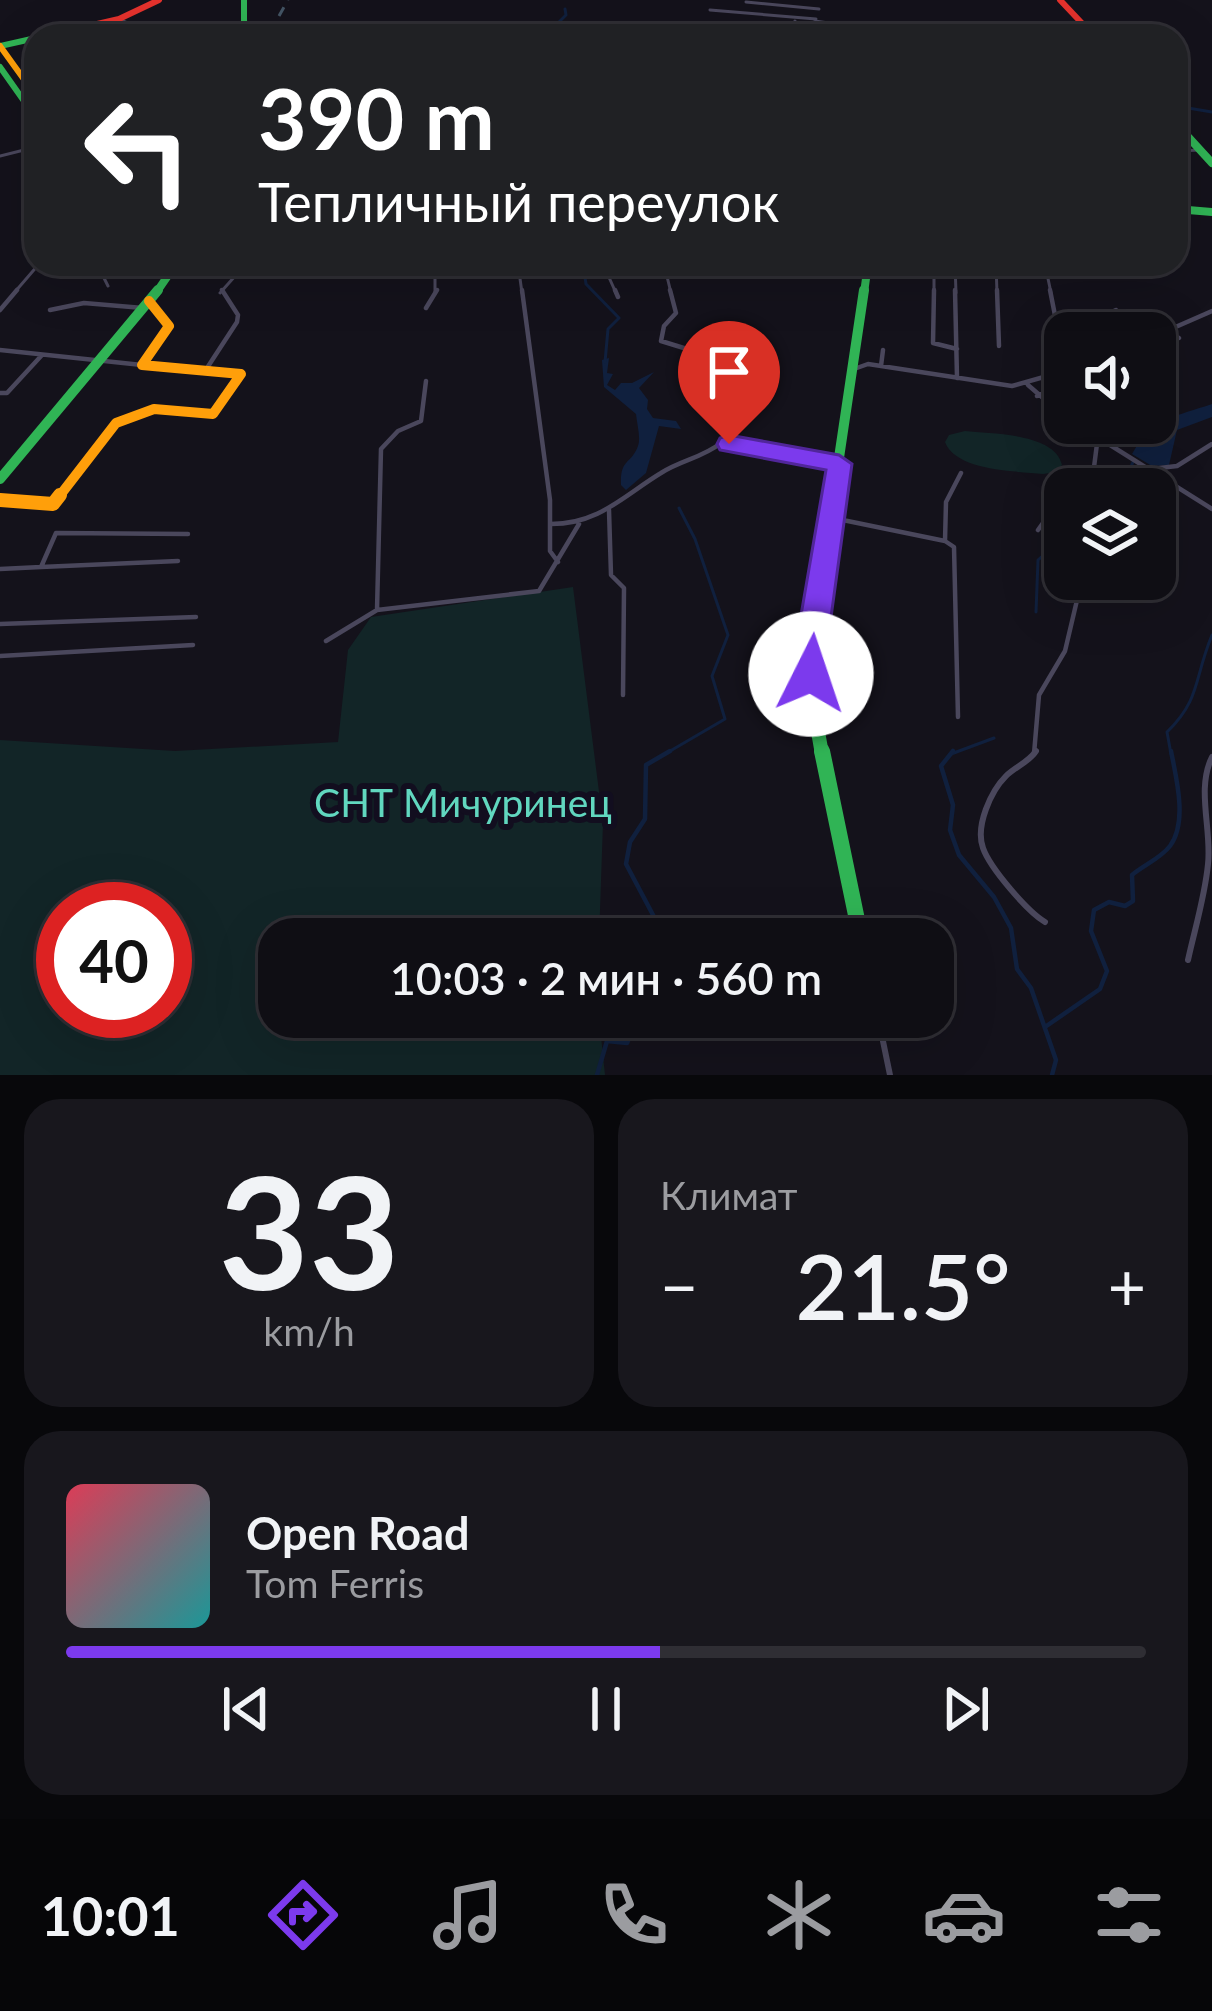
<!DOCTYPE html>
<html lang="ru">
<head>
<meta charset="utf-8">
<style>
  body { margin:0; font-family:Lato,sans-serif; background:#18171d; color:#f1f3f6; height:100vh; display:flex; flex-direction:column; font-size:45px; white-space:nowrap }
  * { box-sizing:border-box; margin:0 }
  p { font-size:39px; color:#9b9ca0 }
  .icon { flex:none; width:66px; height:66px; fill:none; stroke:currentColor; stroke-width:2; stroke-linecap:round; stroke-linejoin:round }
  .map { position:relative; height:1075px; overflow:hidden }
  .panel { display:flex; flex-direction:column; gap:24px; padding:24px; background:#08080b; flex:1 }
  .panel>* { flex:none }
  .hud { position:absolute; left:24px; top:24px; width:1164px; height:252px; border-radius:36px; box-shadow:0 12px 48px #0002,0 0 0 3px #2f2e34; background:#202124; color:#fff; overflow:hidden }
  .tools { position:absolute; left:1044px; top:312px; display:grid; gap:24px }
  .tools a { display:grid; place-items:center; width:132px; height:132px; border-radius:24px; background:#0f0e14; box-shadow:0 12px 48px #0002,0 0 0 3px #2f2e34; font-size:60px }
  .speed { position:absolute; left:36px; top:882px; display:flex; gap:24px; font-size:60px; font-weight:700; text-align:center }
  .speed>* { display:grid; place-content:center; width:156px; height:156px; border-radius:50%; background:#0f0e14; box-shadow:0 12px 48px #0002,0 0 0 3px #2f2e34; line-height:1 }
  .speed .limit { border:18px solid #d22; background:#fff; color:#111 }
  .pin { position:absolute; display:grid; place-items:center; width:102px; height:102px; color:#fff; margin:-123px -51px; border-radius:50% 50% 50% 0; rotate:-45deg; box-shadow:0 0 12px #0007 }
  .pin .icon { rotate:45deg }
  .me { position:absolute; width:132px; margin:-66px; rotate:4deg; stroke-linejoin:round; filter:drop-shadow(0 0 9px #0008) }
  .turn { display:flex; align-items:center; gap:42px; height:252px; padding:0 36px; font-size:54px }
  .turn .icon { width:156px; height:156px; stroke-width:2.5 }
  .turn b { display:block; font-size:84px; line-height:102px }
  .big { font-size:90px; font-weight:600; line-height:1.1 }
  .panel .card { flex:1; display:flex; flex-direction:column; justify-content:center; gap:18px; min-width:0; padding:0 42px; border-radius:36px; background:#18171d }
  .panel .dial { align-items:center; gap:0 }
  .dial b { font-size:156px; line-height:1 }
  .song { display:flex; align-items:center; gap:36px }
  .cover { width:144px; height:144px; border-radius:18px; background:linear-gradient(135deg,hsl(350 70% 55%),hsl(180 70% 35%)) }
  .played { height:12px; border-radius:6px; background:linear-gradient(90deg,#7c3aed 55%,#2f2e34 55%) }
  .keys { display:flex; justify-content:space-around; direction:ltr }
  .heat { display:flex; justify-content:space-between; align-items:center; font-size:66px; direction:ltr }
  .panel .tiles { flex:1; display:grid; gap:24px; grid-template-columns:1fr 1fr }
  .card:last-child { grid-column:span 2 }
  .trip { position:absolute; left:258px; top:918px; width:696px; height:120px; border-radius:36px; background:#0f0e14; box-shadow:0 12px 48px #0002,0 0 0 3px #2f2e34; font-weight:600; line-height:120px; text-align:center }
  .tabs { display:flex; height:192px; justify-content:space-around; align-items:center; background:#060608; color:#9b9ca0 }
  .tabs .icon { width:84px; height:84px }
  .tabs .current { color:#7c3aed }
  .tabs b { font-size:54px; color:#f1f3f6 }
  .map>svg:first-child { display:block }
  .green { fill:#122527; fill-rule:evenodd }
  .water { fill:#10203e }
  .lines { fill:none; stroke-linecap:round; stroke-linejoin:round }
  .stream-far1 { stroke:#10203e; stroke-width:3 }
  .stream { stroke:#10203e; stroke-width:4.5 }
  .street-far2 { stroke:#4a475c; stroke-width:3 }
  .street-far1 { stroke:#4a475c; stroke-width:4.5 }
  .street { stroke:#4a475c; stroke-width:6 }
  .fast-far4 { stroke:#30b455; stroke-width:6 }
  .fast-far3 { stroke:#30b455; stroke-width:8 }
  .fast-far2 { stroke:#30b455; stroke-width:10 }
  .fast-far1 { stroke:#30b455; stroke-width:14 }
  .fast { stroke:#30b455; stroke-width:16 }
  .slow-far2 { stroke:#ff9f0a; stroke-width:6 }
  .slow-far1 { stroke:#ff9f0a; stroke-width:10 }
  .slow { stroke:#ff9f0a; stroke-width:14 }
  .jam { stroke:#e5322d; stroke-width:6 }
  .rail { stroke:#435464; stroke-width:3; stroke-dasharray:10 8; stroke-linecap:butt }
  .route { fill:#7c3aed; stroke:#51269a; stroke-width:3 }
  .labels { text-anchor:middle; stroke-width:12; stroke-linejoin:round; paint-order:stroke }
  .near-park-label { font-size:39px; fill:#61d7bf; stroke:#120e1f }
</style>
</head>
<body>
<div class="map">
<svg width="1212" height="1075" viewBox="0 0 1212 1075">
  <rect width="100%" height="100%" fill="#14121b"/>
  <path class="green" d="M 965,431 C 992,434 1055,433 1062,465 L 1056,472 L 1043,474 C 1015,471 956,471 945,442 L 949,435 Z
    M 573,587 L 603,823 L 599,939 L 279,939 L 279,1017 L 599,1017 L 605,1075 L 0,1075 L 0,740 L 175,751 L 338,742 L 348,650 L 371,617 ZM 63,909 L 165,909 L 165,1011 L 63,1011 Z"/>
  <path class="water" d="M 609,358 L 607,373 L 613,374 L 607,385 L 615,390 L 621,383 L 632,383 L 654,372 L 639,388 L 648,400 L 647,409 L 653,418 L 676,421 L 681,429 L 659,426 L 646,473 L 626,490 L 621,485 C 620,458 631,465 638,446 C 641,438 637,424 636,414 L 604,387 L 602,360 Z
    M 1212,404 L 1212,417 L 1177,430 L 1169,465 L 1152,466 L 1132,454 C 1152,418 1177,416 1212,404 Z"/>
  <g class="lines">
    <path class="stream-far1" d="M 553,36 L 549,32 L 566,15 L 565,9
      M 1176,106 L 1212,112
      M 583,264 L 586,284 L 619,318 L 608,329 L 605,362
      M 1106,489 L 1125,480 L 1133,462
      M 1036,612 L 1038,560 L 1065,536
      M 665,754 L 725,719 L 712,676 L 728,635 L 695,539 L 679,508
      M 951,754 L 994,738
      M 1171,754 L 1167,732 C 1201,699 1194,678 1212,635"/>
    <path class="stream" d="M 953,751 L 941,766 L 953,805 L 950,830 L 959,855 L 994,897 L 1011,928 L 1017,969 L 1031,988 L 1056,1060 L 1052,1075
      M 658,939 L 661,930 L 626,864 L 630,842 L 645,819 L 646,765 L 670,751
      M 1045,1027 L 1100,989 L 1107,971 L 1091,931 L 1094,910 L 1109,902 L 1125,906 L 1133,901 L 1132,875 C 1144,865 1161,858 1170,846 C 1188,822 1176,777 1171,751
      M 597,1075 L 607,1041 L 627,1043 L 638,1017"/>
    <path class="street-far2" d="M 746,2 L 819,9
      M 710,10 L 816,19
      M 119,19 L 157,36
      M 815,21 L 895,33 L 888,36
      M 788,36 L 795,21
      M 1176,151 L 1200,150
      M 0,156 L 36,147
      M 435,264 L 435,293
      M 518,264 L 522,293
      M 603,264 L 616,293
      M 664,264 L 671,293
      M 955,264 L 956,293
      M 996,264 L 997,293
      M 1045,264 L 1051,293
      M 70,266 L 112,264
      M 100,270 L 108,286
      M 14,293 L 39,264
      M 220,293 L 236,275 L 234,264
      M 934,293 L 934,264"/>
    <path class="street-far1" d="M 522,290 L 550,500 L 550,551 L 558,562
      M 615,290 L 618,297
      M 670,290 L 676,313 L 664,326 L 661,341 L 687,349
      M 934,290 L 933,343 L 957,349
      M 955,290 L 957,378
      M 997,290 L 999,346
      M 1050,290 L 1065,366
      M 426,308 L 437,290
      M 0,310 L 17,290
      M 50,310 L 84,303 L 143,308
      M 1070,333 L 1116,310
      M 1155,336 L 1212,311
      M 1155,347 L 1179,338 L 1170,332
      M 0,350 L 142,365
      M 881,366 L 883,350
      M 207,368 L 237,322 L 238,315 L 222,290
      M 854,369 L 868,364 L 1012,386 L 1065,371
      M 1028,385 L 1065,417
      M 0,393 L 7,393 L 42,355
      M 1037,396 L 1065,384
      M 1075,423 L 1212,509
      M 1151,469 L 1177,466 L 1212,444
      M 1067,489 L 1072,480 L 1093,475 L 1098,436
      M 1155,492 L 1177,487
      M 609,510 L 611,575 L 624,588 L 623,695
      M 833,518 L 945,541
      M 551,524 C 599,524 623,496 661,473 C 681,460 702,458 721,443 L 837,463
      M 1038,530 L 1065,492
      M 41,567 L 178,561
      M 0,569 L 41,567 L 56,533 L 188,534
      M 377,610 L 381,449 L 398,431 L 421,421 L 426,381
      M 0,624 L 196,617
      M 326,641 L 377,610 L 539,591 L 579,524
      M 0,656 L 193,645
      M 958,717 L 954,547 L 945,541 L 946,502 L 961,473
      M 1034,754 L 1039,695 L 1065,651 L 1082,579"/>
    <path class="street" d="M 1036,751 C 1028,763 1016,766 1006,776 C 991,791 975,826 983,848 C 990,868 1027,911 1045,922
      M 1188,960 C 1195,928 1205,896 1208,864 C 1212,830 1196,789 1212,757
      M 878,1017 L 890,1075"/>
    <path class="fast-far4" d="M 244,0 L 244,22 L 260,36
      M 239,27 L 249,36
      M 0,46 L 36,38
      M 0,67 L 36,118
      M 1176,124 L 1182,131"/>
    <path class="fast-far3" d="M 1180,128 L 1212,163
      M 1176,209 L 1212,212
      M 156,293 L 167,277 L 162,264
      M 864,293 L 868,264"/>
    <path class="fast-far2" d="M 0,479 L 158,290
      M 833,498 L 864,290"/>
    <path class="fast-far1" d="M 822,754 C 802,656 819,591 833,495"/>
    <path class="fast" d="M 822,751 L 861,939"/>
    <path class="slow-far2" d="M 0,46 L 36,96"/>
    <path class="slow-far1" d="M 58,498 L 116,423 L 154,409 L 213,414 L 241,374 L 142,365 L 169,326 L 149,301"/>
    <path class="slow" d="M 0,500 L 53,504 L 60,495"/>
    <path class="jam" d="M 1060,0 L 1094,36
      M 45,36 L 119,19 L 159,0"/>
    <path class="rail" d="M 279,16 L 288,0"/>
  </g>
  <path class="route" d="M 729,435 L 839,455 L 852,464 L 822,683 L 811,687 L 800,683 L 795,650 L 826,470 L 720,450 L 717,444 L 720,438 Z"/>
  <g class="labels">
    <g class="near-park-label">
      <text x="463" y="817">СНТ Мичуринец</text>
    </g>
  </g>
</svg>
<div class="tools">
<a><svg class="icon" aria-label="sound" viewBox="0 0 24 24"><path d="M4 9h4l5-4v14l-5-4H4zM17 9q2 3 0 6"/></svg></a>
<a><svg class="icon" aria-label="layers" viewBox="0 0 24 24"><path d="M12 4l9 5-9 5-9-5zM3 14l9 5 9-5"/></svg></a>
</div>
<div class="speed"><div class="limit">40</div></div>
<div class="pin" style="left:729px;top:444px;background:#d93025"><svg class="icon" aria-label="arrive" viewBox="0 0 24 24"><path d="M6 21V4h12l-3 4 3 4H6"/></svg></div>
<svg class="me" style="left:811px;top:674px" viewBox="-20 -20 40 40"><circle r="19" fill="#fff"/><path d="M0-13L10 11 0 6-10 11z" fill="#7c3aed"/></svg>
<div class="trip">10:03 · 2 мин · 560 m</div>
<div class="hud">
<div class="turn"><svg class="icon" aria-label="left" viewBox="0 0 24 24"><path d="M17 20v-9H6M10 6l-5 5 5 5"/></svg><div><b>390 m</b>Тепличный переулок</div></div>
</div>
</div>
<section class="panel">
<div class="tiles">
<div class="card dial"><b>33</b><p>km/h</p></div>
<div class="card"><p>Климат</p>
<div class="heat"><a>−</a><b class="big">21.5°</b><a>+</a></div>
</div>
<div class="card">
<div class="song"><i class="cover"></i><div><b>Open Road</b><p>Tom Ferris</p></div></div>
<div class="played"></div>
<div class="keys"><svg class="icon" aria-label="previous" viewBox="0 0 24 24"><path d="M18 5L8 12l10 7zM5 5v14"/></svg><svg class="icon" aria-label="pause" viewBox="0 0 24 24"><path d="M8 5v14M16 5v14"/></svg><svg class="icon" aria-label="next" viewBox="0 0 24 24"><path d="M6 5l10 7-10 7zM19 5v14"/></svg></div>
</div>
</div>
</section>
<nav class="tabs">
<b>10:01</b>
<svg class="icon current" aria-label="directions" viewBox="0 0 24 24"><path d="M12 3l9 9-9 9-9-9zM9 14v-3h6M13 9l2 2-2 2"/></svg>
<svg class="icon" aria-label="music" viewBox="0 0 24 24"><path d="M9 18V5l10-2v13"/><circle cx="6" cy="18" r="3"/><circle cx="16" cy="16" r="3"/></svg>
<svg class="icon" aria-label="phone" viewBox="0 0 24 24"><path d="M5 4h4l2 5-3 2q2 4 5 5l2-3 5 2v4C11 20 4 13 5 4z"/></svg>
<svg class="icon" aria-label="climate" viewBox="0 0 24 24"><path d="M12 3v18M4 7l16 10M4 17L20 7"/></svg>
<svg class="icon" aria-label="car" viewBox="0 0 24 24"><path d="M5 17H2v-5l4-1 3-4h7l3 4 3 1v5h-3M9 17h6M6 11h13"/><circle cx="7" cy="17" r="2"/><circle cx="17" cy="17" r="2"/></svg>
<svg class="icon" aria-label="filters" viewBox="0 0 24 24"><path d="M4 7h16M4 17h16"/><circle cx="9" cy="7" r="2"/><circle cx="15" cy="17" r="2"/></svg>
</nav>
</body>
</html>
